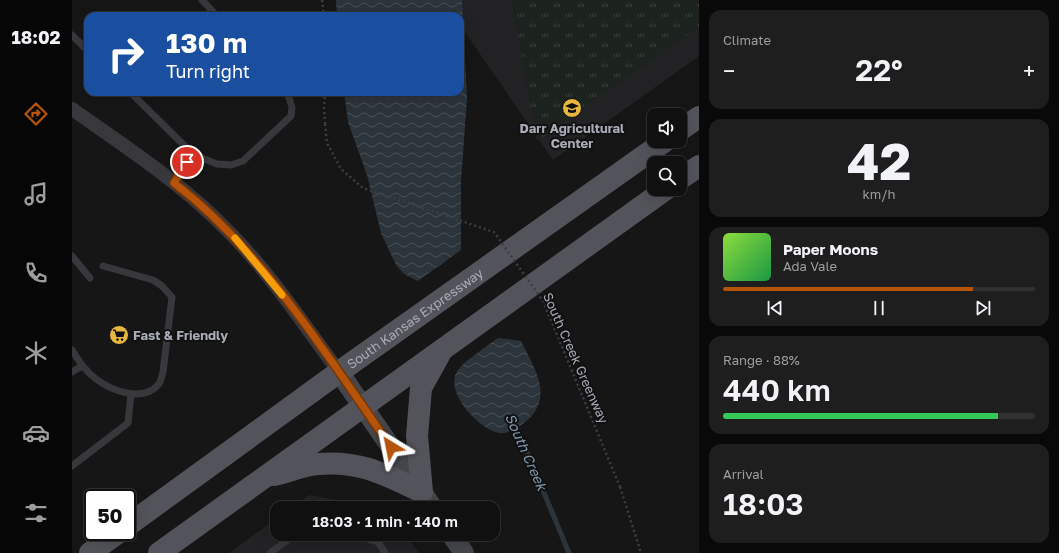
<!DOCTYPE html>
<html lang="en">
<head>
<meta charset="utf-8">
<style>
  body { margin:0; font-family:"Golos Text",sans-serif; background:#1e1e1f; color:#f1f3f6; height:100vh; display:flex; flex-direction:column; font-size:15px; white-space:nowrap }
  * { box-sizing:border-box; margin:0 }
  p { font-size:13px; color:#9c9d9f }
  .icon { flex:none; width:22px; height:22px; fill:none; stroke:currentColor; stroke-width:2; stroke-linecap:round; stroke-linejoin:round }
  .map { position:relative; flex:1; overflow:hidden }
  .sheet { display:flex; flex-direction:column; gap:10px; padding:10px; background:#090909; width:360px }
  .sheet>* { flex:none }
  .hud { position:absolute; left:12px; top:12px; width:380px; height:84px; border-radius:12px; box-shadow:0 4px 16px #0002,0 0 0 1px #303031; background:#1a4fa0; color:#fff; overflow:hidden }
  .tools { position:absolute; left:575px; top:108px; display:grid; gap:8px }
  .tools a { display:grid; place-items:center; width:40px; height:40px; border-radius:8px; background:#101011; box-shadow:0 4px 16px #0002,0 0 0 1px #303031; font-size:20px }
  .speed { position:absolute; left:12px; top:489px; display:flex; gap:8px; font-size:20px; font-weight:700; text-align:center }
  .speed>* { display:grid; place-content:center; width:52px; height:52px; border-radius:50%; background:#101011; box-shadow:0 4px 16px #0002,0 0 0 1px #303031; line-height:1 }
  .speed .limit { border:2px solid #111; border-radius:6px; background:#fff; color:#111 }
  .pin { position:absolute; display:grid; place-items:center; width:34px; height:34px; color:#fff; margin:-17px; border:2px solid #fff; border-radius:50%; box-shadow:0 1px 4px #0007 }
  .me { position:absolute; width:44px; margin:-22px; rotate:325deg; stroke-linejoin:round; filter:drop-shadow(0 0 3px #0008) }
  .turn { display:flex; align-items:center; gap:14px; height:84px; padding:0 16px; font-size:18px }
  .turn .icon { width:52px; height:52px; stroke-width:2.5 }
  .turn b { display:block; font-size:28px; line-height:34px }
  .big { font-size:30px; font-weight:600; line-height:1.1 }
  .sheet .card { flex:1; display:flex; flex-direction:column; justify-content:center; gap:6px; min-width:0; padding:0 14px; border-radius:12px; background:#1e1e1f }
  .sheet .dial { align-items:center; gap:0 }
  .dial b { font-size:52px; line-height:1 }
  .song { display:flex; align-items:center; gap:12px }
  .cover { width:48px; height:48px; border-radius:6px; background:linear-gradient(135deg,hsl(90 70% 55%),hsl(140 70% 35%)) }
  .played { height:4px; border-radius:2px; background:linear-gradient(90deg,#b45309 80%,#303031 80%) }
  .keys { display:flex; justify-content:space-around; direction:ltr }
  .heat { display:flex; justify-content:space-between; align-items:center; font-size:22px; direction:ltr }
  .charge { height:6px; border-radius:3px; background:linear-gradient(90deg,#34c759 88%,#303031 0) }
  .trip { position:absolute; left:198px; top:501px; width:230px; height:40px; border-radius:12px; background:#101011; box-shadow:0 4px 16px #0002,0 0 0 1px #303031; font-weight:600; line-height:40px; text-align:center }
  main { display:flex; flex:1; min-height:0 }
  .dock { display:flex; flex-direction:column; width:72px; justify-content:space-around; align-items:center; background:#060607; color:#9c9d9f }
  .dock .icon { width:28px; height:28px }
  .dock .active { color:#b45309 }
  .dock b { font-size:18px; color:#f1f3f6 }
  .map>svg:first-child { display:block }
  .built { fill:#222224 }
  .grass { fill:url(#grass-tufts) }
  .water { fill:url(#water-waves) }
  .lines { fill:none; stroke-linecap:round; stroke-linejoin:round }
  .stream { stroke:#2c343b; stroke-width:5 }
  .path { stroke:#3d3e43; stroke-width:2.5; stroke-dasharray:2 3; stroke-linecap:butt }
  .service { stroke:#37373c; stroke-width:7 }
  .minor { stroke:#37373c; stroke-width:14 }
  .secondary { stroke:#45464c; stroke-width:20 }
  .primary { stroke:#53545b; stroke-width:22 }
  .path-bridge { stroke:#3d3e43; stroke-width:2.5; stroke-dasharray:2 3; stroke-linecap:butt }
  .route-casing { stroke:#753606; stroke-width:10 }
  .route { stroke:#b45309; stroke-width:7 }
  .slow { stroke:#f59e0b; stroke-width:7 }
  .labels { text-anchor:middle; stroke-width:4; stroke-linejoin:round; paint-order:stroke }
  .poi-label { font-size:13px; font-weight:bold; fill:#a8acb7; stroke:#111112 }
  .street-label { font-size:13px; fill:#a8acb7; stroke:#111112 }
  .water-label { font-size:14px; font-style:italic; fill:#8198b0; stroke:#111112 }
</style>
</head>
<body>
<main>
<nav class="dock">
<b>18:02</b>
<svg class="icon active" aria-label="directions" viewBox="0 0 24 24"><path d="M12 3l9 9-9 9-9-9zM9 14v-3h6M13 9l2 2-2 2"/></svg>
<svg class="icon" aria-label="music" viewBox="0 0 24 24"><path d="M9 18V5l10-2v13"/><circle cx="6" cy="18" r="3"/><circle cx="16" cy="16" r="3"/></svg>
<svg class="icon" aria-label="phone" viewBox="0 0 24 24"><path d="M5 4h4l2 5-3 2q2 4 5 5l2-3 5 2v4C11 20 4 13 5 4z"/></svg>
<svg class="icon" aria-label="climate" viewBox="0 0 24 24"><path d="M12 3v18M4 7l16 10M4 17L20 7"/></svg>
<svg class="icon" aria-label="car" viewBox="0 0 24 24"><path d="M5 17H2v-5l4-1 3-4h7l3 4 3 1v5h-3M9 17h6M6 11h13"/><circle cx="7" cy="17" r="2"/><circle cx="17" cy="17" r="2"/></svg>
<svg class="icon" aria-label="filters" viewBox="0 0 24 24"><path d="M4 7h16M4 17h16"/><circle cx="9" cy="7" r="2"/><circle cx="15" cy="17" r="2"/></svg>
</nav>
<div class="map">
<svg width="627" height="553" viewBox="0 0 627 553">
  <defs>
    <pattern id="grass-tufts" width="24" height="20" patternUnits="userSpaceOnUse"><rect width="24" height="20" fill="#1c221d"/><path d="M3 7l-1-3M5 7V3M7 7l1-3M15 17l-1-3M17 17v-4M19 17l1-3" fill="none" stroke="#3a3f3c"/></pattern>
    <pattern id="water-waves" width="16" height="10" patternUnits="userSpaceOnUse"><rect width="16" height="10" fill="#2c343b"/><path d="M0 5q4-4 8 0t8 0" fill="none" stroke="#484f55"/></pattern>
  </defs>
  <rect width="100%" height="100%" fill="#161617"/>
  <path class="built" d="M 370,0 L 627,0 L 627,56 L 481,160 L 388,25 L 388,16 Z
    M 237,495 L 312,508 L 219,508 Z
    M 205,518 L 205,534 L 334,534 L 347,553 L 157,553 Z"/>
  <path class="grass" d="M 439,0 L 627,0 L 627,27 L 465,141 Z"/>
  <path class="water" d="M 264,0 L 390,0 L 395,99 L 389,181 L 389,250 L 346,281 L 332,274 L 324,265 L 309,233 L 295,175 L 276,122 L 272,92 L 388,92 L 388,16 L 265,16 Z
    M 426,338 L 449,341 C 462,368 484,398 452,423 C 446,427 436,434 428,433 C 408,431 370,391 386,370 C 391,362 417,345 426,338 Z"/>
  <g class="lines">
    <path class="stream" d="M 443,423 L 497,553"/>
    <path class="path" d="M 250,0 L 252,16
      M 253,124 L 252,108 L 253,92
      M 548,487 L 569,553"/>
    <path class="service" d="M 130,0 L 145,16
      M 0,35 L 16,51
      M 58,92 L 122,155
      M 102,183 L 115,162 L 122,155 L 145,164 L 159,165 L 171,161 L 219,116 L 220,107 L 215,92
      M 0,256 L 18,278
      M 0,350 C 7,361 13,371 24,379 C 40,391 71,403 87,384 C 89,381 90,375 91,372 L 100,297 L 90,286 L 81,280 L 31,266
      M 0,372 L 10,366
      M 0,466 L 56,423 L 59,394
      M 277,534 L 306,542 L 313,553
      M 198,553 L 224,534"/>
    <path class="minor" d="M 0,109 C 54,147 111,184 157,232 C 199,274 232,325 267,372"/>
    <path class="secondary" d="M 267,372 L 361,508
      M 379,534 L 392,553"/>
    <g class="primary">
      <path d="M 608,130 L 627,117"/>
      <path d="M 608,179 L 627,166"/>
      <path d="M 202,475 C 216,472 231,465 246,464 C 288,460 314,475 350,492 L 345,436 L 349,388 L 369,352"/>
      <path id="s1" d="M 55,526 L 267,372 L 593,141"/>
      <path d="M 18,553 L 47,532"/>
      <path d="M 87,553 L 594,189"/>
    </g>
    <path class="path-bridge" d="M 253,124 L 255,143 L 269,169 L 291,188 L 422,232 L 471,301 L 548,487"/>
  </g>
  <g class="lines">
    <g class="route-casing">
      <path id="route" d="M 115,162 L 102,183 C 190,250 256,357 319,447"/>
    </g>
    <use href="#route" class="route"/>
    <path class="slow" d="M 163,238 L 210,295"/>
  </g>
  <defs>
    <g id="university-disc" transform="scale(1)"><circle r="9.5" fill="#e8b73d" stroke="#111112"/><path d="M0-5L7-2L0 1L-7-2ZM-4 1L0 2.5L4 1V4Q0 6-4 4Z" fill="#111"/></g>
    <g id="supermarket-disc" transform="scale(1)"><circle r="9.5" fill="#e8b73d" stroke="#111112"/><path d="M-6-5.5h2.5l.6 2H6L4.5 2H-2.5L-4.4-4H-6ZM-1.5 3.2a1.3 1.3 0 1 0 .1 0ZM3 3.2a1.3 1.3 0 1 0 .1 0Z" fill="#111"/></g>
  </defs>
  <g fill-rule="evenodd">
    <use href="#university-disc" x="500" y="108"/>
    <use href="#supermarket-disc" x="47" y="335"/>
  </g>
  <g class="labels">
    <g class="poi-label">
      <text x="500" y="133">Darr Agricultural<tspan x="500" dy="15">Center</tspan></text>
      <text x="61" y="340" text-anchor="start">Fast &amp; Friendly</text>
    </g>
    <g class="street-label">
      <text dy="5" stroke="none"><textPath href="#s1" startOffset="355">South Kansas Expressway</textPath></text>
      <text transform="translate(504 358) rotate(66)" y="5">South Creek Greenway</text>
    </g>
    <g class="water-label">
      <text transform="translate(454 452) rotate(66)" y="5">South Creek</text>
    </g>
  </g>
</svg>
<div class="tools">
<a><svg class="icon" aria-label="sound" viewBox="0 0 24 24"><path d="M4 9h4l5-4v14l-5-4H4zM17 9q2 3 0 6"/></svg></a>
<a><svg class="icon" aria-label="search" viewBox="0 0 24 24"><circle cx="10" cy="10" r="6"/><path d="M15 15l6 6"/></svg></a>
</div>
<div class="speed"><div class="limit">50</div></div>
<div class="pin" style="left:115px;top:162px;background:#d93025"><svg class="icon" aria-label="arrive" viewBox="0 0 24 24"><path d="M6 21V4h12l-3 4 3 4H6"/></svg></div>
<svg class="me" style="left:319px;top:447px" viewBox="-20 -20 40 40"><path d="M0-17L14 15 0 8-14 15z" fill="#b45309" stroke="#fff" stroke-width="4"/></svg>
<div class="trip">18:03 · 1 min · 140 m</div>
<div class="hud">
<div class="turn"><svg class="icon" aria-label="right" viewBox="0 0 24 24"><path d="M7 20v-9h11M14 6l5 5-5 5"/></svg><div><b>130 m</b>Turn right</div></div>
</div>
</div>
<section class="sheet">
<div class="card"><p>Climate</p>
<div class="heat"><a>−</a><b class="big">22°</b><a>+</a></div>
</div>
<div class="card dial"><b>42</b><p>km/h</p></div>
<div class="card">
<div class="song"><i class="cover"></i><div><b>Paper Moons</b><p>Ada Vale</p></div></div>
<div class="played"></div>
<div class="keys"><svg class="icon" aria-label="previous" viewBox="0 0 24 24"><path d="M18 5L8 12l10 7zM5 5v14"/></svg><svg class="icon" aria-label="pause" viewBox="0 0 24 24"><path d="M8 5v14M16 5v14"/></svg><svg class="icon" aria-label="next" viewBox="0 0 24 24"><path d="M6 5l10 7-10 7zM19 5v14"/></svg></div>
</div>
<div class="card"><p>Range · 88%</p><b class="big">440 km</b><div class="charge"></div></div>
<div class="card"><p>Arrival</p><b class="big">18:03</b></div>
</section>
</main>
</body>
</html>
